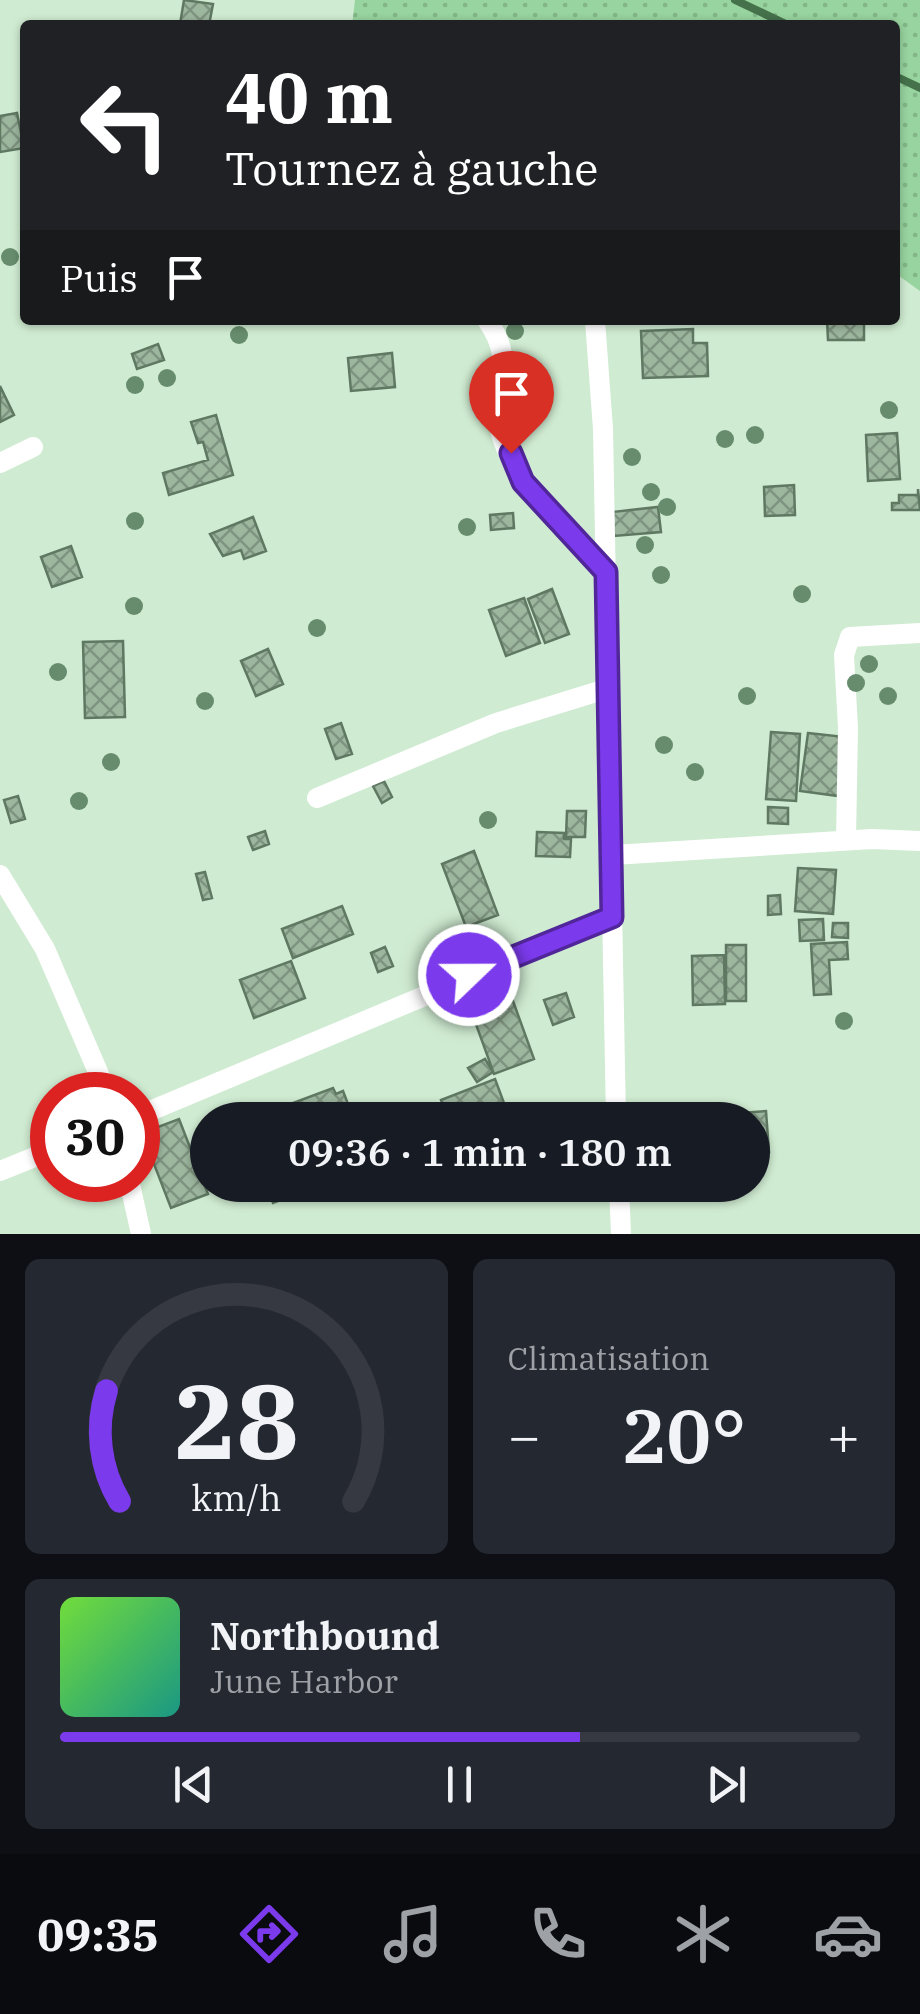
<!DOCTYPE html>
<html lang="fr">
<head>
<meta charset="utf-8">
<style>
  body { margin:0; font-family:"IBM Plex Serif",serif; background:#242831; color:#f1f3f6; height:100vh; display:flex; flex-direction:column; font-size:38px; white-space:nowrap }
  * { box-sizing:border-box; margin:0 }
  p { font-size:32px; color:#9ea1a6 }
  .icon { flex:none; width:55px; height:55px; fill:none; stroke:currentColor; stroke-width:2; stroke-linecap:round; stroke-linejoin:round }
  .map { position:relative; height:1234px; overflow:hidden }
  .sheet { display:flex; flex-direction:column; gap:25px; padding:25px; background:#0d0f14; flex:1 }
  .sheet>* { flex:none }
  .top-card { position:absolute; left:20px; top:20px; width:880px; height:305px; border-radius:10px; box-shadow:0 2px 8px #0004; background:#202124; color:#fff; overflow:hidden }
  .speed { position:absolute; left:30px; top:1072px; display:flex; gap:20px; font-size:50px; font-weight:700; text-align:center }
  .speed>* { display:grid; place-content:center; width:130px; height:130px; border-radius:50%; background:#171b24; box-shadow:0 2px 8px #0004; line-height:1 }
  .speed .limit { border:15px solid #d22; background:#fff; color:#111 }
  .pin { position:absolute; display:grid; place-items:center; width:85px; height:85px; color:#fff; margin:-102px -42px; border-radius:50% 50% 50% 0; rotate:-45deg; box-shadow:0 0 10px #0007 }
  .pin .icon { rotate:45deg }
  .me { position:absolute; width:110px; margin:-55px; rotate:68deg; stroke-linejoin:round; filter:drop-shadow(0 0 8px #0008) }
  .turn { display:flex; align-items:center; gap:35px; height:210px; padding:0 40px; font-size:45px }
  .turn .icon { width:130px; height:130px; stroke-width:2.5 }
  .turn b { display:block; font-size:70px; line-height:85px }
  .then { display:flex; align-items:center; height:95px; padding:0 40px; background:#0003; gap:20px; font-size:38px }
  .big { font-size:75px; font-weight:600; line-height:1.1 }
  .sheet .tile { flex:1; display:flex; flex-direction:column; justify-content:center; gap:15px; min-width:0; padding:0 35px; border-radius:15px; background:#242831 }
  .sheet .dial { align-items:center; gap:0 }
  .dial svg { height:260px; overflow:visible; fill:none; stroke:#363941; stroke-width:7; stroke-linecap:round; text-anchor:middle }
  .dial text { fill:#f1f3f6; stroke:none }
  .song { display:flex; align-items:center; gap:30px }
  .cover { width:120px; height:120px; border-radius:15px; background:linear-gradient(135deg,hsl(100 70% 55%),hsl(170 70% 35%)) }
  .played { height:10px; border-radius:5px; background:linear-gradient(90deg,#7c3aed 65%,#363941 65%) }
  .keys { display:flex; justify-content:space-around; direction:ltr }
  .heat { display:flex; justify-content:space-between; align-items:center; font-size:55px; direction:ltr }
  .sheet .tiles { flex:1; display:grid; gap:25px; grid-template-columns:1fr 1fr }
  .tile:last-child { grid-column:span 2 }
  .trip { position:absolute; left:190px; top:1102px; width:580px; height:100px; border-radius:50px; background:#171b24; box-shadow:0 2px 8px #0004; font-weight:600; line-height:100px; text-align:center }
  .menu { display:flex; height:160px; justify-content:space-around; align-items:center; background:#090b0e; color:#9ea1a6 }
  .menu .icon { width:70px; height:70px }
  .menu .active { color:#7c3aed }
  .menu b { font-size:45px; color:#f1f3f6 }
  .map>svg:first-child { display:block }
  .grass { fill:url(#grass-dots) }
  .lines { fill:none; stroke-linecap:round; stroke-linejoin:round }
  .stream { stroke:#45714b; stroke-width:8 }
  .building { fill:url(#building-cross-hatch); stroke:#5f7862; stroke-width:2.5 }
  .street { stroke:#fff; stroke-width:20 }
  .tree { fill:#678c6d }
  .route-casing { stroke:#51269a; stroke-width:25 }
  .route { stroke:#7c3aed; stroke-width:18 }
</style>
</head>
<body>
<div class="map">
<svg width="920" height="1234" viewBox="0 0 920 1234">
  <defs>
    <pattern id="grass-dots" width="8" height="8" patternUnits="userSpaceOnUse" patternTransform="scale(2.5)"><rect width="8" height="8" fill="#98d49f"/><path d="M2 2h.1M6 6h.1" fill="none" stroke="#82b688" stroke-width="1.8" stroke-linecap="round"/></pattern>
    <pattern id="building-cross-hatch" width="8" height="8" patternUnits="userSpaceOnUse" patternTransform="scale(2.5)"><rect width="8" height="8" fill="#9db79f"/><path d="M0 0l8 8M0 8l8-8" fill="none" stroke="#7f9480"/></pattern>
  </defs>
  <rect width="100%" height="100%" fill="#cfebd1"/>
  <path class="grass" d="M 355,0 L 920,0 L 920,291 L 895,273 L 895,25 L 352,25 Z"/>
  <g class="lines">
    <path class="stream" d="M 735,0 L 788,25
      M 895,76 L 920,88"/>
  </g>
  <path class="building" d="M 184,0 L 213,4 L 209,25 L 180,24 Z
    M 17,113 L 24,148 L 0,152 L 0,116 Z
    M 827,320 L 864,320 L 864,340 L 828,340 Z
    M 693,329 L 693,343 L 707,343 L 708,376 L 643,378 L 641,331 Z
    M 158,344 L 164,360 L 137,369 L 132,354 Z
    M 392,353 L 395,387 L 351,391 L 348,358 Z
    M 0,386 L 14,415 L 0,422 Z
    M 216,415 L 233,475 L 169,495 L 163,473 L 208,460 L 203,442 L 198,443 L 191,422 Z
    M 897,433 L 900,479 L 868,481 L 866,435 Z
    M 794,485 L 795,515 L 765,516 L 764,487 Z
    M 918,489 L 920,510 L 892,510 L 892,503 L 899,503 L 899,495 L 918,495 Z
    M 658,507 L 661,532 L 614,536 L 612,512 Z
    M 513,513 L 514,528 L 491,530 L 490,515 Z
    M 253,517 L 266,551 L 244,559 L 241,550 L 223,556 L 210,534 Z
    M 71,546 L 82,577 L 52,587 L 41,557 Z
    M 552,589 L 569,634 L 545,643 L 528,599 Z
    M 524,598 L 540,643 L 506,656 L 489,610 Z
    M 123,641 L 125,717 L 85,718 L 83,642 Z
    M 268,649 L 283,684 L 256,696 L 241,661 Z
    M 341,723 L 352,754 L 336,759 L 325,729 Z
    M 771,732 L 800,734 L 796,801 L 766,799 Z
    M 808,733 L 845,737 L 838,796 L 800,791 Z
    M 384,781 L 392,797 L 382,803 L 373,786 Z
    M 18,796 L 25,819 L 11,823 L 4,800 Z
    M 768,807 L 788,808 L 788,824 L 768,823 Z
    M 567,811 L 586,811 L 585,837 L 566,837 Z
    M 265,831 L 269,844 L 253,850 L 248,837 Z
    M 537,832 L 564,833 L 564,839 L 571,839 L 570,857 L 536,856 Z
    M 474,851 L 498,915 L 466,927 L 442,864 Z
    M 798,868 L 836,870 L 833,914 L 795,911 Z
    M 205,872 L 212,898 L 203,900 L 196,874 Z
    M 780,895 L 781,914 L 768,915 L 768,896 Z
    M 342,906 L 353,934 L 293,958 L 282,929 Z
    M 823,919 L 824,940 L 800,941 L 799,920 Z
    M 833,923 L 848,923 L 848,938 L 832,937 Z
    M 847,942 L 848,959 L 829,960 L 831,994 L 814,995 L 811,944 Z
    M 726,945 L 746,945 L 746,1001 L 726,1001 Z
    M 385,947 L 393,966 L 378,972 L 371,953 Z
    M 724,955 L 725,1004 L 693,1005 L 692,956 Z
    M 291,961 L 305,998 L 254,1018 L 240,980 Z
    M 509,990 L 534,1059 L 494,1074 L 469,1005 Z
    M 566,993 L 574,1017 L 553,1025 L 544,1000 Z
    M 485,1059 L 493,1072 L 477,1082 L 468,1068 Z
    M 495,1079 L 510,1119 L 448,1120 L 441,1100 Z
    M 333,1088 L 336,1094 L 343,1091 L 354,1120 L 293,1120 L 290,1111 L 295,1109 L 293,1103 Z
    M 766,1111 L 769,1152 L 752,1153 L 752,1120 L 728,1120 L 727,1114 Z
    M 179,1119 L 208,1194 L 171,1208 L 142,1133 Z
    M 273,1185 L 305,1185 L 307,1190 L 273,1203 L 268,1189 Z
    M 310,1185 L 344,1185 L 314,1196 Z
    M 674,1185 L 704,1185 L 704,1193 L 674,1195 Z"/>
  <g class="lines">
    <path class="street" d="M 487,320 C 518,365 492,379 499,424 C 506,476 572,532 606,572
      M 595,320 L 603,429 L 616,1120
      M 0,463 L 33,447
      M 317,798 L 496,723 L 609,688
      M 846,840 L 848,728 L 844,655 L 850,637 L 920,633
      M 613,855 L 872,839 L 920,841
      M 0,875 L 45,949 L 108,1095
      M 138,1116 L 613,917
      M 0,1171 L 52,1150
      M 129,1180 L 141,1234
      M 619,1185 L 621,1234"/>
  </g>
  <g class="tree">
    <circle cx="10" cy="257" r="9"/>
    <circle cx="515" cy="331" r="9"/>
    <circle cx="239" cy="335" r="9"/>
    <circle cx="167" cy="378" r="9"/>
    <circle cx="135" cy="385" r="9"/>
    <circle cx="889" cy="410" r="9"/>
    <circle cx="755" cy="435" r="9"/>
    <circle cx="725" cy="439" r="9"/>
    <circle cx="632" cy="457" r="9"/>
    <circle cx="651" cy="492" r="9"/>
    <circle cx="667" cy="507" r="9"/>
    <circle cx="135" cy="521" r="9"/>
    <circle cx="467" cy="527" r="9"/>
    <circle cx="645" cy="545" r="9"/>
    <circle cx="661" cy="575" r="9"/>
    <circle cx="802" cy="594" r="9"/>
    <circle cx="134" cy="606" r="9"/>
    <circle cx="317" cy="628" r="9"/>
    <circle cx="869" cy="664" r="9"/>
    <circle cx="58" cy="672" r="9"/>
    <circle cx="856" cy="683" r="9"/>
    <circle cx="747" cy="696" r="9"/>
    <circle cx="888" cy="696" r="9"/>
    <circle cx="205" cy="701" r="9"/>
    <circle cx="664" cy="745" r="9"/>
    <circle cx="111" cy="762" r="9"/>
    <circle cx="695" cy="772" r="9"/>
    <circle cx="79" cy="801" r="9"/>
    <circle cx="488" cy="820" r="9"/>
    <circle cx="844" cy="1021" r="9"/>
  </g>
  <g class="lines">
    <g class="route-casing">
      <path id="route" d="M 469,975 L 612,917 L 606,572 L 523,482 L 511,453"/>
    </g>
    <use href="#route" class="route"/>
  </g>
</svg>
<div class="speed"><div class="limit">30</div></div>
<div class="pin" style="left:511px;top:453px;background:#d93025"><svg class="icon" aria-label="arrive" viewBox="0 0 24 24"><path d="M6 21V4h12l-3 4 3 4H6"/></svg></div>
<svg class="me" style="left:469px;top:975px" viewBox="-20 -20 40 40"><circle r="17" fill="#7c3aed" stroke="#fff" stroke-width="3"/><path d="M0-11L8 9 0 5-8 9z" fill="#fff"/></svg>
<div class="trip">09:36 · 1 min · 180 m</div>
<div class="top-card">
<div class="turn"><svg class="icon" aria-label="left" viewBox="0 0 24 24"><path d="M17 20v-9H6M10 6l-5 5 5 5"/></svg><div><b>40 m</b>Tournez à gauche</div></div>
<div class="then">Puis<svg class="icon" aria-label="arrive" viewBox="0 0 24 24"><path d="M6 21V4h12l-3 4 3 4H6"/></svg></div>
</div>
</div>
<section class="sheet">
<div class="tiles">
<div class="tile dial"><svg viewBox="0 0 100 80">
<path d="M14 69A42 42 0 1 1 86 69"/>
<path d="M14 69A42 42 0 0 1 10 35" stroke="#7c3aed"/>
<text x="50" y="56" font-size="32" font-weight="700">28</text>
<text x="50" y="72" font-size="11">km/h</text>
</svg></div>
<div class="tile"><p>Climatisation</p>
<div class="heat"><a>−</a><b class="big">20°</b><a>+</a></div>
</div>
<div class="tile">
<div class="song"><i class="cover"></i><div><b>Northbound</b><p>June Harbor</p></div></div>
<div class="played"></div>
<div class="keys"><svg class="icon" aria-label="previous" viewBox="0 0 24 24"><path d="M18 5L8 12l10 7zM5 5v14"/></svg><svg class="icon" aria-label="pause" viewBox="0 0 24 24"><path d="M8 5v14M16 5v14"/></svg><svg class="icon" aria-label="next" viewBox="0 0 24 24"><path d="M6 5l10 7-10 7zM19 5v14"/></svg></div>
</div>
</div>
</section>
<nav class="menu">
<b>09:35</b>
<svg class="icon active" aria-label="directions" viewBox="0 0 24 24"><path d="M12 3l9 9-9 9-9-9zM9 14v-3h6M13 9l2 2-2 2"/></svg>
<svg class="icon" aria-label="music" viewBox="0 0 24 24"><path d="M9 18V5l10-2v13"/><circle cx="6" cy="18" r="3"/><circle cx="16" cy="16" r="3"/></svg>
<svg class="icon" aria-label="phone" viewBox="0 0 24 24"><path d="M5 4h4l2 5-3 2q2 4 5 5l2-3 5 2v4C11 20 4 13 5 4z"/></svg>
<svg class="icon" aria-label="climate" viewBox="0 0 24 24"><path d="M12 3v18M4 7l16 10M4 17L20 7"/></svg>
<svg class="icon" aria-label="car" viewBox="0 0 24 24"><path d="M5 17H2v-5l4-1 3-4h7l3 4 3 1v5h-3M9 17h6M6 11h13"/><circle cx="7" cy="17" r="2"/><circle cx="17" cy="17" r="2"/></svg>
</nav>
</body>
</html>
